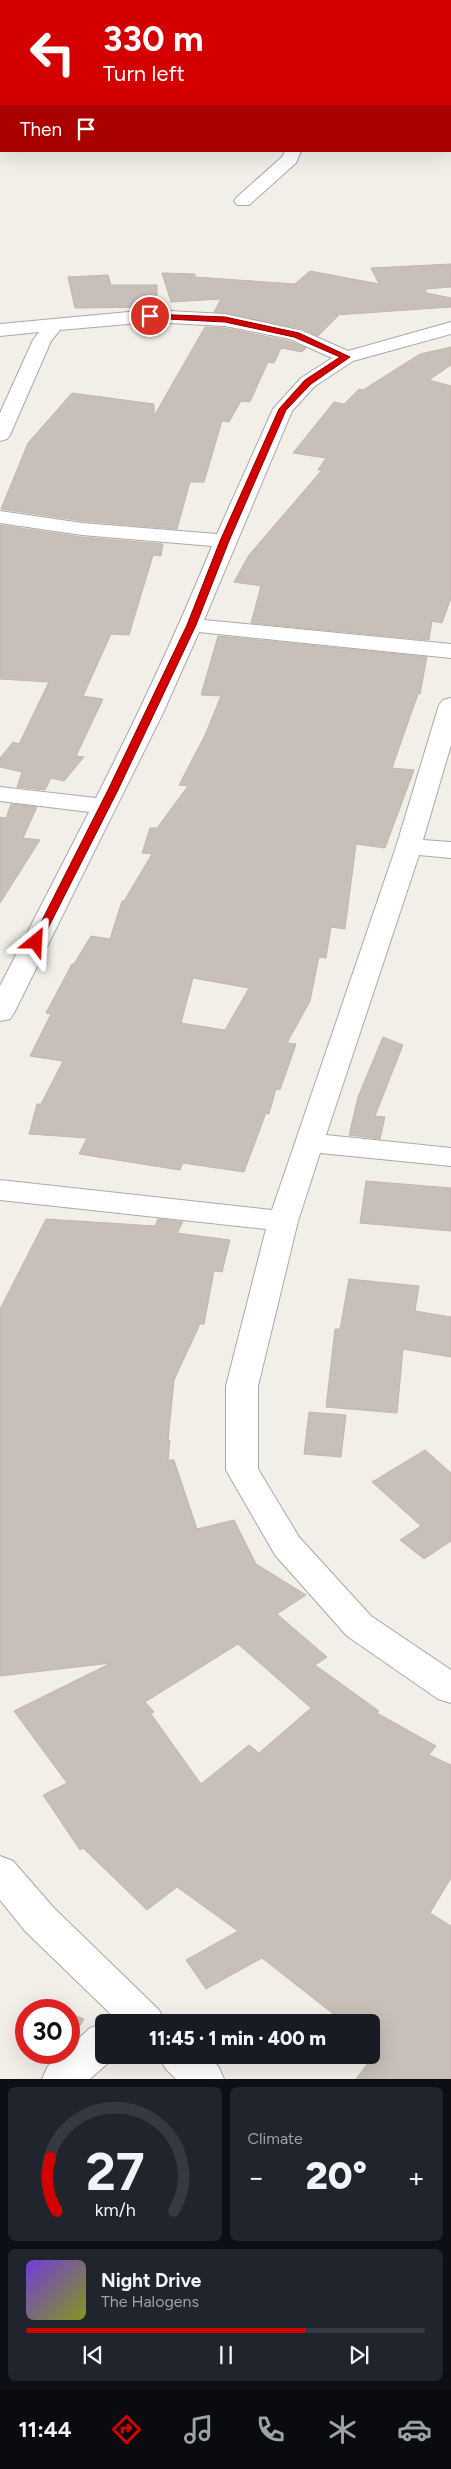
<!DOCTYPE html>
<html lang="en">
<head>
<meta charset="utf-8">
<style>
  body { margin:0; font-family:Figtree,sans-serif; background:#20242c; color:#f1f3f6; height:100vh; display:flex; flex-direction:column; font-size:19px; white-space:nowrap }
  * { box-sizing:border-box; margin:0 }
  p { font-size:16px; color:#9ea1a6 }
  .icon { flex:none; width:28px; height:28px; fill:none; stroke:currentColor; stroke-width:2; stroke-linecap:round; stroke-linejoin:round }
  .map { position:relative; height:2079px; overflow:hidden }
  .side { display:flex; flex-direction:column; gap:8px; padding:8px; background:#0d0f14; flex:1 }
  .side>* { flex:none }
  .hud { position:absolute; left:0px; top:0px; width:451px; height:152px; box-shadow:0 5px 20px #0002; background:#d40000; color:#fff; overflow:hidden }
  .speed { position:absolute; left:15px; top:1999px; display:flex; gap:10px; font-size:25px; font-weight:700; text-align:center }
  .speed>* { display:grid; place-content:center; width:65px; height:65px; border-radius:50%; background:#171b24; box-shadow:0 5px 20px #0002; line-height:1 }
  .speed .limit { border:8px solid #d22; background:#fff; color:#111 }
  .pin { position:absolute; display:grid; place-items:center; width:42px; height:42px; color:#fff; margin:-21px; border:2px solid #fff; border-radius:50%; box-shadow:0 1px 5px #0007 }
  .me { position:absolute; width:55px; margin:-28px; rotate:27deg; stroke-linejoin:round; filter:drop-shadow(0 0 4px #0008) }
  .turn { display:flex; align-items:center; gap:18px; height:105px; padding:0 20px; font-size:22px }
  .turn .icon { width:65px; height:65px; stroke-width:2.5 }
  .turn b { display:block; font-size:35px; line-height:42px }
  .then { display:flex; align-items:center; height:48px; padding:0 20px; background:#0003; gap:10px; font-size:19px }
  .big { font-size:38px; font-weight:800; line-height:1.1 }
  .side .widget { flex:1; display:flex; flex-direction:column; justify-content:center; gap:8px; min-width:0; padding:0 18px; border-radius:8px; background:#20242c }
  .side .dial { align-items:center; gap:0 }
  .dial svg { height:130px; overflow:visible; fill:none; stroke:#363941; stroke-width:7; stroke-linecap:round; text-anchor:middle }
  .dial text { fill:#f1f3f6; stroke:none }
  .song { display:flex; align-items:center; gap:15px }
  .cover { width:60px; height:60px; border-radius:8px; background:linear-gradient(135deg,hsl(260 70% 55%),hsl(70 70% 35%)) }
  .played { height:5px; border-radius:2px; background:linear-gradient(90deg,#d40000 70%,#363941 70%) }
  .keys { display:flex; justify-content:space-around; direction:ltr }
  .heat { display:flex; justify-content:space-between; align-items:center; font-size:28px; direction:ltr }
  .side .tiles { flex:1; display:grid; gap:8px; grid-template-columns:1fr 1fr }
  .widget:last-child { grid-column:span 2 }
  .trip { position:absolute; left:95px; top:2014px; width:285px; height:50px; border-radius:8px; background:#171b24; box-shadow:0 5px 20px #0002; font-weight:800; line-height:50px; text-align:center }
  .tabs { display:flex; height:80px; justify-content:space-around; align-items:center; background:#090b0e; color:#9ea1a6 }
  .tabs .icon { width:35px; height:35px }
  .tabs .current { color:#d40000 }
  .tabs b { font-size:22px; color:#f1f3f6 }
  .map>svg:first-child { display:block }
  .building { fill:#c7bfb8; stroke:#c4b6ab; fill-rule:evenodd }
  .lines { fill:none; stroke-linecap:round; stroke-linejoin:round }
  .minor-casing { stroke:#a9a9a9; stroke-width:2 }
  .minor { fill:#fff; fill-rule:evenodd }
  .route { fill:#d40000; stroke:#8a0000 }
</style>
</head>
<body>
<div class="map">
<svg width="451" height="2079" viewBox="0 0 451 2079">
  <rect width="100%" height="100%" fill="#f2efe9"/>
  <path class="building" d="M 451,264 L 451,287 L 425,289 L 427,293 L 451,298 L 451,307 L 336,315 L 338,316 L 318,336 L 303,329 L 214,312 L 221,299 L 171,302 L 162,273 L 195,274 L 195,277 L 295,284 L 310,271 L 379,284 L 371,268 Z
    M 108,275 L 111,285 L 157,285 L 157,307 L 75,308 L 68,277 Z
    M 205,327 L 225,328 L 289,341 L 306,348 L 302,352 L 281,348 L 274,363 L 268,362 L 250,402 L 241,401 L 229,422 L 222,421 L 204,482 L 190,482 L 177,529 L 82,521 L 1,509 L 28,443 L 72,393 L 154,404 L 154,416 Z
    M 451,347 L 451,365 L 429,380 L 451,386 L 451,598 L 442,623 L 432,621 L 429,640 L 251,623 L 261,586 L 234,582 L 249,555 L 322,470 L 318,470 L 326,458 L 293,453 L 334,402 L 344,404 L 359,389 L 363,390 L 420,354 Z
    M 0,525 L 82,537 L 163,544 L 161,556 L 153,555 L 129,635 L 111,634 L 83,696 L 103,699 L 76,756 L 84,757 L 64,781 L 51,778 L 45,790 L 17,787 L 22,772 L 0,767 L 0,758 L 13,742 L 19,744 L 49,682 L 0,679 Z
    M 218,636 L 427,657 L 420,694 L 418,694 L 392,768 L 414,770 L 385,848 L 356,844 L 345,929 L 331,927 L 326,958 L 319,957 L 310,1001 L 287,1043 L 296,1044 L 280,1090 L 276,1089 L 269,1114 L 266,1113 L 244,1172 L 183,1163 L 180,1170 L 79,1154 L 87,1138 L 29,1134 L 37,1104 L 41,1104 L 63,1061 L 30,1056 L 51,1014 L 46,1013 L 72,964 L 74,964 L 91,936 L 110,939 L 122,901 L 124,901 L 152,854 L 142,853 L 150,828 L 157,828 L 188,786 L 179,785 L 205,735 L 221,696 L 201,695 ZM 193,978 L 249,988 L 225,1030 L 181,1023 Z
    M 11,804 L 37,807 L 23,838 L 40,840 L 0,903 L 0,817 L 6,818 Z
    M 383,1037 L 403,1045 L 375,1116 L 385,1117 L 380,1139 L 349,1135 L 358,1097 Z
    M 366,1181 L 451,1188 L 451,1231 L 360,1223 Z
    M 46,1219 L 155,1226 L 158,1219 L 183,1222 L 177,1233 L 230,1240 L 222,1272 L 214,1271 L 204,1324 L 200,1324 L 174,1380 L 168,1440 L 170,1440 L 168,1460 L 174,1460 L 197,1529 L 234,1520 L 256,1564 L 306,1595 L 277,1614 L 327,1657 L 315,1665 L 379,1711 L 377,1713 L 436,1746 L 429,1755 L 451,1765 L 451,1878 L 430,1913 L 451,1926 L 451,2079 L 356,2079 L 371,2059 L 365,2055 L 371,2055 L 371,2022 L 338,2022 L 341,2020 L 262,1958 L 206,1989 L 186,1960 L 238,1931 L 177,1887 L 147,1910 L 83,1848 L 80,1850 L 43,1795 L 67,1783 L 14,1711 L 111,1663 L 0,1676 L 0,1309 ZM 238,1644 L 311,1708 L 259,1753 L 249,1745 L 201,1784 L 151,1714 L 154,1712 L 145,1702 Z
    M 349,1279 L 419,1286 L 415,1311 L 451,1317 L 451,1357 L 403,1349 L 397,1413 L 326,1407 L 335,1329 L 340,1329 Z
    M 309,1412 L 346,1415 L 341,1457 L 304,1454 Z
    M 425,1450 L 451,1473 L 451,1541 L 424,1559 L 400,1540 L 421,1526 L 372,1482 Z
    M 69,2013 L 84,2019 L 69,2044 Z"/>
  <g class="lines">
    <g class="minor-casing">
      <path id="minor" d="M 450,32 L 451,33 L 451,43 L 450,42 Z
        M 285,151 L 301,151 L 296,163 L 249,205 L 237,205 L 234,201 L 237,197 L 282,157 Z
        M 150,310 L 225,314 L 303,331 L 348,351 L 451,322 L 451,334 L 353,361 L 315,386 L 292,411 L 204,620 L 451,644 L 451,658 L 199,632 L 163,713 L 14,1013 L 10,1019 L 0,1021 L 0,986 L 89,812 L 0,801 L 0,787 L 96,798 C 138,715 177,632 212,546 L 82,535 L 0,523 L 0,511 L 82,523 L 217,534 L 273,409 L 301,378 L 332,358 L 290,339 L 225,326 L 150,322 L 60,330 L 51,341 L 10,435 L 7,439 L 0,441 L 0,413 L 33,340 L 39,332 L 0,336 L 0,324 Z
        M 451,698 L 451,745 L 423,840 L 451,842 L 451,858 L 419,855 L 326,1135 L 451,1148 L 451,1166 L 320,1153 L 298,1221 L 258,1386 L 258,1469 L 299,1537 L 371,1616 L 451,1670 L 451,1703 L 438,1699 L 347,1636 L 275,1555 L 226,1470 L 226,1386 L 266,1229 L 0,1200 L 0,1180 L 272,1210 L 396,847 L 439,705 L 443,700 Z
        M 0,1856 L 13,1861 L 53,1907 L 159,2010 L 165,2022 L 119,2022 L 25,1931 L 0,1900 Z
        M 104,2023 L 104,2055 L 117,2055 L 90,2079 L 42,2079 L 48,2066 L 63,2052 L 69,2052 L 69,2047 L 90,2028 Z
        M 159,2055 L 207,2055 L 218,2066 L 224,2079 L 176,2079 L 165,2068 Z"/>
    </g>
    <use href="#minor" class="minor"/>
  </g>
  <path class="route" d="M 150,314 L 225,317 L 299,333 L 350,357 L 311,384 L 286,410 L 229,541 L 196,625 L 118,790 L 41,942 L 36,946 L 31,942 L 108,790 L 187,625 L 220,541 L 279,409 L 305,380 L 340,357 L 294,337 L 225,322 L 148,318 L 147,316 Z"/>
</svg>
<div class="speed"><div class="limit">30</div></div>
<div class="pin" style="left:150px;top:316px;background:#d93025"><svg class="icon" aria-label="arrive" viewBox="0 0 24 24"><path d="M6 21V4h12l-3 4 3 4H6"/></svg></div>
<svg class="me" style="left:36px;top:942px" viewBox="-20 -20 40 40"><path d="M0-17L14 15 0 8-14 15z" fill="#d40000" stroke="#fff" stroke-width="4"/></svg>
<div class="trip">11:45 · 1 min · 400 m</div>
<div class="hud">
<div class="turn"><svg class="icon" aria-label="left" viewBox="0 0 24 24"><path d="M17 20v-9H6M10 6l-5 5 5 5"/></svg><div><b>330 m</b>Turn left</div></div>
<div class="then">Then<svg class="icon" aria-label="arrive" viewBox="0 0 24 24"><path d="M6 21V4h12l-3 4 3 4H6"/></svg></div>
</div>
</div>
<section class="side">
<div class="tiles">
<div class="widget dial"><svg viewBox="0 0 100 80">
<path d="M14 69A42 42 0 1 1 86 69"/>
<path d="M14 69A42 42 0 0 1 10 36" stroke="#d40000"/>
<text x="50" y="56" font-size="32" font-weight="700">27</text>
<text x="50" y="72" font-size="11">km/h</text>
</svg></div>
<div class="widget"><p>Climate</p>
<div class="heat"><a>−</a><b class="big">20°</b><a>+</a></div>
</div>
<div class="widget">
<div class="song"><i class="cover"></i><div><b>Night Drive</b><p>The Halogens</p></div></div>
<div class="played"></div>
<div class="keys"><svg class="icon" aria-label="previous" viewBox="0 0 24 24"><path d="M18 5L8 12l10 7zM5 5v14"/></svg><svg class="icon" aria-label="pause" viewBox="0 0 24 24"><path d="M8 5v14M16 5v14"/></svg><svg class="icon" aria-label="next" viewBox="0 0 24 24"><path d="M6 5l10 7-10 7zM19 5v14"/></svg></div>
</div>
</div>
</section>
<nav class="tabs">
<b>11:44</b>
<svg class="icon current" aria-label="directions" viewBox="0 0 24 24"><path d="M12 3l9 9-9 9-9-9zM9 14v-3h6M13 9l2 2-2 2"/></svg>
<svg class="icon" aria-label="music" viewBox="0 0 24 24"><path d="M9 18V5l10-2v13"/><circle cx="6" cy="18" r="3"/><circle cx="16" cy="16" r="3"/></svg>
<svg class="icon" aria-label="phone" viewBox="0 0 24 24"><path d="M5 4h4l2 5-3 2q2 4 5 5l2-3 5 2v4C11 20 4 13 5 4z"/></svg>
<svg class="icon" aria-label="climate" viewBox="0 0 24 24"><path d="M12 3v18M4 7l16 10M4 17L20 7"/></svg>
<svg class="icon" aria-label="car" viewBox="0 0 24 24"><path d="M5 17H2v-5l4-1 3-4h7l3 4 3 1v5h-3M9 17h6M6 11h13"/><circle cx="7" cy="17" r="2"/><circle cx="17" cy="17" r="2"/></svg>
</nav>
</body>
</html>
